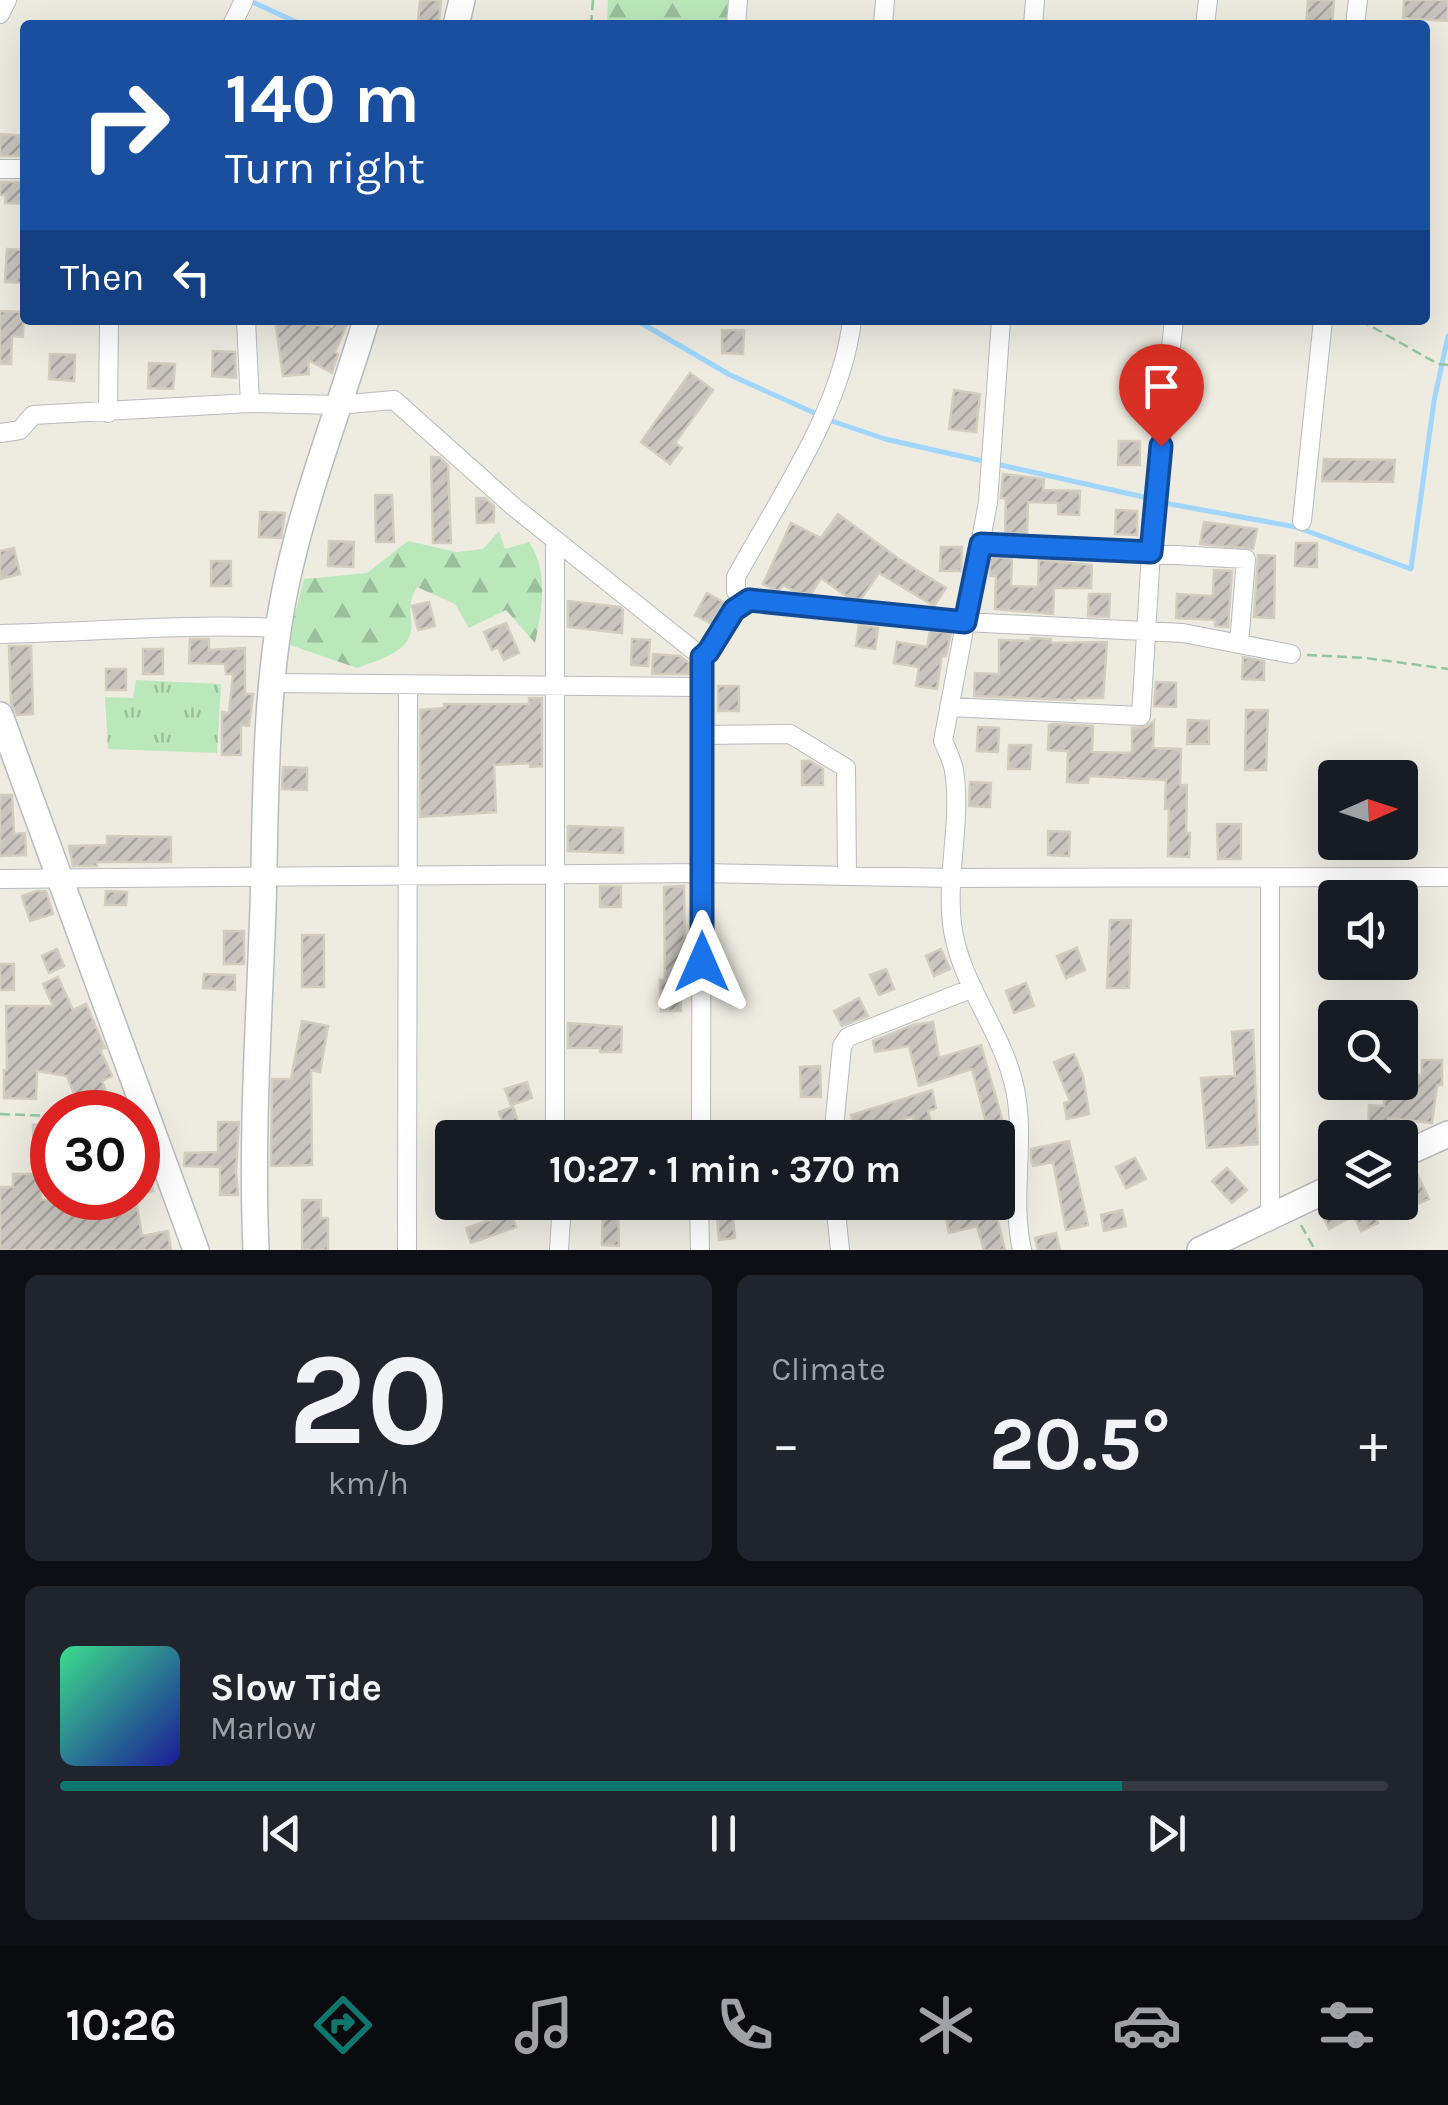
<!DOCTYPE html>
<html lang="en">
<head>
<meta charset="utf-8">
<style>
  body { margin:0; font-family:Karla,sans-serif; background:#20242c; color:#f1f3f6; height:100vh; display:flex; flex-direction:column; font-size:38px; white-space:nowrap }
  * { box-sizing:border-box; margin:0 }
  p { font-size:32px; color:#9ea1a6 }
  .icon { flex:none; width:55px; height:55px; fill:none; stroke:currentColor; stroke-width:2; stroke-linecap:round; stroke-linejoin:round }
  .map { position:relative; height:1250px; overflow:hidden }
  .details { display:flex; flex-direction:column; gap:25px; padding:25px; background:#0d0f14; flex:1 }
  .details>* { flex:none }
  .hud { position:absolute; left:20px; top:20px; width:1410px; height:305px; border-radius:10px; box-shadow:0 10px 40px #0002; background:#1a4fa0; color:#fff; overflow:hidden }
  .needle { width:65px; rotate:87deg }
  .fabs { position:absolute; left:1318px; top:760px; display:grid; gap:20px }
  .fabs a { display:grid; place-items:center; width:100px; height:100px; border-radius:10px; background:#171b24; box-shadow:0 10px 40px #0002; font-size:50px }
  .speed { position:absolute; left:30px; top:1090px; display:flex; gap:20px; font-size:50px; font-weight:700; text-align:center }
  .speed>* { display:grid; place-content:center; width:130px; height:130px; border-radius:50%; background:#171b24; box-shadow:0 10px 40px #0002; line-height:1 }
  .speed .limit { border:15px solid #d22; background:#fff; color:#111 }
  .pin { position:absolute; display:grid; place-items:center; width:85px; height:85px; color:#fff; margin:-102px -42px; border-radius:50% 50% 50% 0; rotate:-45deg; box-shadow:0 0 10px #0007 }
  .pin .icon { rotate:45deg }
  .me { position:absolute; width:110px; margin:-55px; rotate:0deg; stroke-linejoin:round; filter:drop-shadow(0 0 8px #0008) }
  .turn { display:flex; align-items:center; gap:35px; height:210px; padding:0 40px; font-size:45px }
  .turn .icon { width:130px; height:130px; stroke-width:2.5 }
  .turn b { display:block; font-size:70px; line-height:85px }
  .then { display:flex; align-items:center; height:95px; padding:0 40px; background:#0003; gap:20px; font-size:38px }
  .big { font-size:75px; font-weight:700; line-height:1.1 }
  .details .card { flex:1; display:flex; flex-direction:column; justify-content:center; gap:15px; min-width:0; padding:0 35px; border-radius:15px; background:#20242c }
  .details .dial { align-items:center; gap:0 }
  .dial b { font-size:130px; line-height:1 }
  .song { display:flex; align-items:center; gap:30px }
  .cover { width:120px; height:120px; border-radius:15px; background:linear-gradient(135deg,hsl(150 70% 55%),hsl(240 70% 35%)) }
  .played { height:10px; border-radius:5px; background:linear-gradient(90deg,#0f766e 80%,#363941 80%) }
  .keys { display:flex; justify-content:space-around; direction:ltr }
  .heat { display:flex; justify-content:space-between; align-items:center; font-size:55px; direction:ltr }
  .details .tiles { flex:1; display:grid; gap:25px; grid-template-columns:1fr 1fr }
  .card:last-child { grid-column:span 2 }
  .trip { position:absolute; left:435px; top:1120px; width:580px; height:100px; border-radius:10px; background:#171b24; box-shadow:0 10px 40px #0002; font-weight:700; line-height:100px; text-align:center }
  .dock { display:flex; height:160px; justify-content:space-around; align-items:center; background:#090b0e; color:#9ea1a6 }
  .dock .icon { width:70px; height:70px }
  .dock .current { color:#0f766e }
  .dock b { font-size:45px; color:#f1f3f6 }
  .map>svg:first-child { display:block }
  .grass { fill:url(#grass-tufts) }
  .forest { fill:url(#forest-firs) }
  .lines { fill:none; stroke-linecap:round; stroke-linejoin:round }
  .stream { stroke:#a0d6ff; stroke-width:5 }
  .building { fill:url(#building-hatch); stroke:#d3cdbf; stroke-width:2.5 }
  .street-casing { stroke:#b7babf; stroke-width:20 }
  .secondary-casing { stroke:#b7bbc1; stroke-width:28 }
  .path { stroke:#92c7a1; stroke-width:2.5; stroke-dasharray:10 5; stroke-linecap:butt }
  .street { stroke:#fff; stroke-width:18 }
  .secondary { stroke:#fff; stroke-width:25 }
  .route-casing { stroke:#114b97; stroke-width:25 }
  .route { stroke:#1a73e8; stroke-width:18 }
</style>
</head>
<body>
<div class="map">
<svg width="1448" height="1250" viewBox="0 0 1448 1250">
  <defs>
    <pattern id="grass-tufts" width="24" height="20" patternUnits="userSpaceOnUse" patternTransform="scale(2.5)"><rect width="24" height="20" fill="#bbe8bb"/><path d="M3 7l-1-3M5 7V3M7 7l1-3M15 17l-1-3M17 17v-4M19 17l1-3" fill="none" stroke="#9bbf9c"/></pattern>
    <pattern id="forest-firs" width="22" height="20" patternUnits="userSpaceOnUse" patternTransform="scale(2.5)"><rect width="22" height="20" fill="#bbe8bb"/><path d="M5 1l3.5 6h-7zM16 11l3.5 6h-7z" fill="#9bbf9c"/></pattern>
    <pattern id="building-hatch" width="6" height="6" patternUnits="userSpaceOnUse" patternTransform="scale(2.5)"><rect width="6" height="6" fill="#c9c5be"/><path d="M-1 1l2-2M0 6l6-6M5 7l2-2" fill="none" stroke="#a6a39e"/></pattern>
  </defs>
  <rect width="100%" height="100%" fill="#eeebe1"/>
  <path class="grass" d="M 136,680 L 221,684 L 217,753 L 108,749 L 105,697 L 133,698 Z"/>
  <path class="forest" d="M 608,0 L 728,0 L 726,25 L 607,25 Z
    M 499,531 L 505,549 L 529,542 C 549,571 542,611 535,643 L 506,610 L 469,628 L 455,604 L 417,587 C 404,611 415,614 410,634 C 404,655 374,661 357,668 L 287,644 L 304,579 L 367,573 L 408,541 L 456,552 L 483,549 Z"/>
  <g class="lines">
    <path class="stream" d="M 248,0 L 303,25
      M 636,320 L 730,375 L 819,415
      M 829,420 L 885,439 L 1148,498
      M 1159,502 L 1296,527 L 1411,569 L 1434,401 L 1448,336"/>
  </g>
  <path class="building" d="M 420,0 L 441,0 L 439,23 L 418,22 Z
    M 1308,0 L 1334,0 L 1332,25 L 1306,25 Z
    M 1404,0 L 1448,0 L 1448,21 L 1403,18 Z
    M 0,134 L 25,136 L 25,156 L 0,156 Z
    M 0,182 L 25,182 L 25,204 L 5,203 L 6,195 L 0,195 Z
    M 7,249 L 25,250 L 25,283 L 5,282 Z
    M 0,311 L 24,312 L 23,337 L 12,336 L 11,364 L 0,364 Z
    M 275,320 L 332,327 L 336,320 L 349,320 L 335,352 L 338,354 L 332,373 L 308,360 L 309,374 L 283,376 Z
    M 722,330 L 744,330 L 743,354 L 722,353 Z
    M 213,351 L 235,352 L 236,378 L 212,376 Z
    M 50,354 L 75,355 L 74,381 L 49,379 Z
    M 149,363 L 175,364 L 173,389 L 148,388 Z
    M 690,373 L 713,390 L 675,443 L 682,448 L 670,464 L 641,442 Z
    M 954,390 L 980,394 L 976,432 L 949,429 Z
    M 1119,441 L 1140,441 L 1140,465 L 1118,465 Z
    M 431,457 L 439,457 L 448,465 L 451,543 L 433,543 Z
    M 1324,459 L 1395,460 L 1393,482 L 1322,481 Z
    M 1003,474 L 1044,479 L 1043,490 L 1080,491 L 1079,515 L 1058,514 L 1058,503 L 1028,502 L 1027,534 L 1005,533 L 1006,498 L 1001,498 Z
    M 375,495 L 392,495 L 394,542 L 376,542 Z
    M 476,498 L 485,498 L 494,506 L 494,522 L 477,523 Z
    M 1116,510 L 1137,511 L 1137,535 L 1115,534 Z
    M 260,512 L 285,513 L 281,538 L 259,537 Z
    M 838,514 L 899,559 L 946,588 L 934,606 L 879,573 L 861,599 L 849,598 L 821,578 L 811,594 L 798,593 L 783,585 L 778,591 L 763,584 L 791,523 L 821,538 Z
    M 1204,522 L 1257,529 L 1253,549 L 1200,544 Z
    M 329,541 L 354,542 L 353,567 L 328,566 Z
    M 1296,543 L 1317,543 L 1317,567 L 1295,566 Z
    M 941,547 L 962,547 L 961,571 L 940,571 Z
    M 14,548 L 20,574 L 0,579 L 0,551 Z
    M 1258,555 L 1275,556 L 1274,618 L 1254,617 Z
    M 990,557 L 1012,558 L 1011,586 L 1038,587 L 1039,560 L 1092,565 L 1091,588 L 1054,588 L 1053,614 L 995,609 L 996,576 L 990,576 Z
    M 211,561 L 231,561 L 231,586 L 211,586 Z
    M 1214,570 L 1232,571 L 1228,627 L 1215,626 L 1215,620 L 1176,618 L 1177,594 L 1213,596 Z
    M 707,593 L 725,603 L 712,624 L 695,615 Z
    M 1089,594 L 1110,594 L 1109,617 L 1088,616 Z
    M 568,601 L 620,607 L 623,610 L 622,633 L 568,627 Z
    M 429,602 L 435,626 L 418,630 L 412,606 Z
    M 506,623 L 519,653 L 504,660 L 498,647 L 492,650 L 484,632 Z
    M 859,625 L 878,628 L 875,649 L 856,646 Z
    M 930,631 L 951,633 L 946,656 L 942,655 L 937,689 L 916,686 L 919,667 L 894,663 L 897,642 L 927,647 Z
    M 1031,638 L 1051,639 L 1051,643 L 1107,642 L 1103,698 L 1075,698 L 1075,700 L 974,696 L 975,673 L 999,674 L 999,640 L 1030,641 Z
    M 190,639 L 209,639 L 209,650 L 245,648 L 245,694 L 253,694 L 249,726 L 241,725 L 241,755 L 222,755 L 222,712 L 229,713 L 233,674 L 226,674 L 225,664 L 189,663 Z
    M 632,639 L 650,640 L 648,666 L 631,665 Z
    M 9,646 L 31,646 L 33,714 L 17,715 L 11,703 Z
    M 143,649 L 163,649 L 163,674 L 143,674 Z
    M 653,654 L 680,656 L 689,663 L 689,674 L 652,674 Z
    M 1243,657 L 1264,661 L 1264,680 L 1242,679 Z
    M 106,669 L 126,669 L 126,690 L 106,690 Z
    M 1156,682 L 1176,683 L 1176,707 L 1154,706 Z
    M 718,686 L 739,686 L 739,711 L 718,711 Z
    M 529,698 L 542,698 L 542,766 L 530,767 L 530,763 L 494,765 L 496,812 L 420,817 L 420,710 L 445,708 L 444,704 L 529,704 Z
    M 1246,710 L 1268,710 L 1266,770 L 1245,770 Z
    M 1188,720 L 1209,721 L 1209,744 L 1187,744 Z
    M 1154,721 L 1153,748 L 1181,749 L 1180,785 L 1187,785 L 1186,833 L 1190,833 L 1189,857 L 1168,856 L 1169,809 L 1165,809 L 1166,780 L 1089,776 L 1088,783 L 1067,782 L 1068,751 L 1048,750 L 1049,725 L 1053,724 L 1093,726 L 1092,752 L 1132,753 L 1132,728 L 1146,727 Z
    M 978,727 L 999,728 L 998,752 L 977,751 Z
    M 1009,745 L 1031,745 L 1030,769 L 1008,769 Z
    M 802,761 L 810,761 L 823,769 L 823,785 L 802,785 Z
    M 283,767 L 307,768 L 307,790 L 282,789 Z
    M 970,782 L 991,783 L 990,807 L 969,806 Z
    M 0,795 L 12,795 L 14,834 L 25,833 L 26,855 L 0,856 Z
    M 1217,824 L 1241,824 L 1241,859 L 1218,859 Z
    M 568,826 L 623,828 L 623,853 L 568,851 Z
    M 1048,831 L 1070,832 L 1069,856 L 1048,855 Z
    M 107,836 L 171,837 L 171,862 L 97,862 L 97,866 L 73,866 L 69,846 L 107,845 Z
    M 600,886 L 621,886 L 621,907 L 600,907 Z
    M 684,886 L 685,966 L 680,966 L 681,1011 L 661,1011 L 660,980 L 665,980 L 664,887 Z
    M 37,891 L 46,891 L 53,914 L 30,921 L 22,896 Z
    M 106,891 L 127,892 L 126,905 L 105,905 Z
    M 1110,920 L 1131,920 L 1129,988 L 1107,988 Z
    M 224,931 L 244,931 L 244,964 L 224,964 Z
    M 302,935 L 324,935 L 324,987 L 302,987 Z
    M 1077,948 L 1085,970 L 1066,978 L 1057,956 Z
    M 57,949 L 64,966 L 49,973 L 42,956 Z
    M 941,949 L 950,969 L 934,976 L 926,956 Z
    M 0,964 L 14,964 L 14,990 L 0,990 Z
    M 886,969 L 894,989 L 879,995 L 870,975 Z
    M 204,974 L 235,975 L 235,990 L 203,988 Z
    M 58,977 L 73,1010 L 86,1004 L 101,1039 L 105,1048 L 100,1050 L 112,1076 L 102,1081 L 114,1112 L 97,1112 L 92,1099 L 78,1104 L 67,1076 L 37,1071 L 36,1099 L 4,1098 L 4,1070 L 7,1070 L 6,1006 L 53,1006 L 43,984 Z
    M 1026,983 L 1034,1006 L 1014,1013 L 1006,991 Z
    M 859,998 L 868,1016 L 842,1026 L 834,1011 Z
    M 302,1021 L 328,1026 L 320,1072 L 311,1070 L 312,1165 L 271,1166 L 272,1079 L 291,1079 Z
    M 933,1022 L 939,1058 L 981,1045 L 1004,1126 L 988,1130 L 972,1069 L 919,1086 L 909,1046 L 875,1052 L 873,1041 L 913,1025 Z
    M 568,1023 L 622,1027 L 621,1052 L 600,1052 L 600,1048 L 568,1048 Z
    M 1253,1030 L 1258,1144 L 1207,1148 L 1201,1078 L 1235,1076 L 1232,1032 Z
    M 1074,1054 L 1083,1076 L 1089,1114 L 1067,1119 L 1064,1103 L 1070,1101 L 1054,1062 Z
    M 1422,1060 L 1442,1060 L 1442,1085 L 1437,1085 L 1432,1123 L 1388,1118 L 1387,1136 L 1368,1134 L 1369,1105 L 1384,1106 L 1384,1082 L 1400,1082 L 1400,1074 L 1422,1075 Z
    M 820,1066 L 821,1097 L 801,1097 L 800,1067 Z
    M 527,1082 L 532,1098 L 511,1105 L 505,1089 Z
    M 932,1090 L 936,1108 L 928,1111 L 935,1138 L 918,1138 L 913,1116 L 856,1134 L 851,1115 Z
    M 513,1107 L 518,1122 L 504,1127 L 499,1112 Z
    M 218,1122 L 239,1122 L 236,1171 L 238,1195 L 220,1195 L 220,1167 L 184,1166 L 185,1153 L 218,1152 Z
    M 585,1123 L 601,1124 L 600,1138 L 584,1138 Z
    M 52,1124 L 52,1157 L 34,1157 L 33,1125 Z
    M 1069,1141 L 1088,1225 L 1066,1230 L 1053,1162 L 1033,1166 L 1031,1159 L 1031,1149 Z
    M 138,1149 L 142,1149 L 153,1191 L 138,1194 Z
    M 1135,1158 L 1146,1179 L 1126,1188 L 1116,1167 Z
    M 1227,1168 L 1247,1190 L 1232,1203 L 1212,1181 Z
    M 1416,1172 L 1429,1199 L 1411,1207 L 1400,1180 Z
    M 13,1174 L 41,1174 L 41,1200 L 69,1199 L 69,1205 L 104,1198 L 106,1207 L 136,1201 L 142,1236 L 168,1231 L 171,1250 L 0,1250 L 0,1187 L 13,1187 Z
    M 302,1200 L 321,1200 L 321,1218 L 328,1218 L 328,1250 L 302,1250 Z
    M 603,1202 L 618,1202 L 619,1246 L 602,1245 Z
    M 943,1202 L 993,1202 L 1005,1250 L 984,1250 L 977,1226 L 949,1233 Z
    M 1338,1203 L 1346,1220 L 1329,1229 L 1320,1211 Z
    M 1371,1207 L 1378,1223 L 1361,1231 L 1354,1216 Z
    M 1122,1210 L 1126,1226 L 1104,1231 L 1101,1215 Z
    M 511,1213 L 516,1227 L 471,1243 L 466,1228 Z
    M 733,1217 L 735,1238 L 719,1240 L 717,1218 Z
    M 1056,1233 L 1060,1250 L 1038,1250 L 1035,1238 Z"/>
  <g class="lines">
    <g class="street-casing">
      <path id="street" d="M 0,14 L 7,0
        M 232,25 L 244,0
        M 736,25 L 738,0
        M 883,25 L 885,0
        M 1033,25 L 1035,0
        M 1205,25 L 1208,0
        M 1355,25 L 1358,0
        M 0,169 L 25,169
        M 246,320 L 250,403
        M 1001,320 L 988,502 L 943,741 C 947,750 952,760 954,770 C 962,821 946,873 952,924 C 959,983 1003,1031 1015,1089 C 1026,1142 1010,1197 1022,1250
        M 108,413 L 109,320
        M 0,433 L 20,430 L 33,415 L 250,403 L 337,405 L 394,400 L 514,507 L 702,657
        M 1302,521 L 1323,320
        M 555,541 L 555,1138
        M 981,544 L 1246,559 L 1239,644
        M 749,601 L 736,591 L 736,577 C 779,498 842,409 852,320
        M 0,634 C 93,632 185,623 278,628
        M 272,683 L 702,687
        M 949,707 L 1141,716 L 1154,503 L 1174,320
        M 703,735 L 790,734 L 846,768 L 847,876
        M 0,879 L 701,873 L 952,878 L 1448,877
        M 1270,879 L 1270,1216
        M 701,1138 L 702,657 L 709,652 L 735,610 L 749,601 L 965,622 L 1183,633 L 1291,654
        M 833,1138 L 842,1046 L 848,1037 L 973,988
        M 699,1202 L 700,1250
        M 835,1202 L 840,1250
        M 407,1250 L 408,685
        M 559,1250 L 562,1202"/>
    </g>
    <g class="secondary-casing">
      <path id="secondary" d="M 456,25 L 462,0
        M 0,715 L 196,1250
        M 1400,1156 L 1448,1134
        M 256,1250 C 251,1136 259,1022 263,908 C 266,802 264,694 285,590 C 304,497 339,410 366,320
        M 1200,1250 L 1335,1186"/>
    </g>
    <path class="path" d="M 591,25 L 593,0
      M 1360,320 L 1438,364 L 1448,365
      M 1307,655 L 1366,658 L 1448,669
      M 0,1114 L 52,1116
      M 1301,1225 L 1315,1250"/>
    <use href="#street" class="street"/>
    <use href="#secondary" class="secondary"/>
  </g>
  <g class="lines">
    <g class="route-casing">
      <path id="route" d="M 702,962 L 702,657 L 708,652 L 734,610 L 749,600 L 965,622 L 981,544 L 1151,552 L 1161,446"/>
    </g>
    <use href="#route" class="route"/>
  </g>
</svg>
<div class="fabs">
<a><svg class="needle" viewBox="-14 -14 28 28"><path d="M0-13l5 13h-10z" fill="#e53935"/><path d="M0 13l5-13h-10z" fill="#9ea1a6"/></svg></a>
<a><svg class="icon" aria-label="sound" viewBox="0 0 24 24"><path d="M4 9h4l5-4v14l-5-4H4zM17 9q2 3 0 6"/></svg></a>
<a><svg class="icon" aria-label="search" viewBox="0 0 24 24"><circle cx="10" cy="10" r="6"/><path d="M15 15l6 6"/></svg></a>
<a><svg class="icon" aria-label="layers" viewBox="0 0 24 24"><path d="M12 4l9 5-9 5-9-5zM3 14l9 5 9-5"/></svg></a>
</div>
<div class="speed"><div class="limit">30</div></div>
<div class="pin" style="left:1161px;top:446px;background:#d93025"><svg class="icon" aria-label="arrive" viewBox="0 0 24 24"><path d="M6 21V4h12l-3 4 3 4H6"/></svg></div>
<svg class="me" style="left:702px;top:962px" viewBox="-20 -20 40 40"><path d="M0-17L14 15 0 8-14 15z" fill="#1a73e8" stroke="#fff" stroke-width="4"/></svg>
<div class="trip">10:27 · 1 min · 370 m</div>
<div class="hud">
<div class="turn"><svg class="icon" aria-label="right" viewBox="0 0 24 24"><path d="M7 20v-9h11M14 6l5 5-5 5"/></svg><div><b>140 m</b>Turn right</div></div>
<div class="then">Then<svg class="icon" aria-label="left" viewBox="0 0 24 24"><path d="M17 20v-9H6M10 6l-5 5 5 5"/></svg></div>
</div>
</div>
<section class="details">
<div class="tiles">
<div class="card dial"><b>20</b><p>km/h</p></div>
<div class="card"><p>Climate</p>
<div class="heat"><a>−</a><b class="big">20.5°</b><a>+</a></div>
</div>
<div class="card">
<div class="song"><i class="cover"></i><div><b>Slow Tide</b><p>Marlow</p></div></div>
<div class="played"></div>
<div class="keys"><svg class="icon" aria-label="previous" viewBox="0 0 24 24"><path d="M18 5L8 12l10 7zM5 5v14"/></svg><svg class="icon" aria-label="pause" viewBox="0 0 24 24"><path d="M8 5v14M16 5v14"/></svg><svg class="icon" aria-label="next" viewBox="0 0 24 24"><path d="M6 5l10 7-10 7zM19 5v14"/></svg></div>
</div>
</div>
</section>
<nav class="dock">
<b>10:26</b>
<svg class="icon current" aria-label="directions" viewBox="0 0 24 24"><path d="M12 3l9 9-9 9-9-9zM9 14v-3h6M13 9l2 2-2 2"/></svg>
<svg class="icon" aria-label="music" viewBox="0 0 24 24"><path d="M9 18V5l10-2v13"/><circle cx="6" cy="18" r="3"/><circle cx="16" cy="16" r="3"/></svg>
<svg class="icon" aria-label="phone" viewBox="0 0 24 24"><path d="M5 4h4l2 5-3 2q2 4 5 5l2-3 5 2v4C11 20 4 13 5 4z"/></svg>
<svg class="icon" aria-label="climate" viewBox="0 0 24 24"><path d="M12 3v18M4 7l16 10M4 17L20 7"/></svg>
<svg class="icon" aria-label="car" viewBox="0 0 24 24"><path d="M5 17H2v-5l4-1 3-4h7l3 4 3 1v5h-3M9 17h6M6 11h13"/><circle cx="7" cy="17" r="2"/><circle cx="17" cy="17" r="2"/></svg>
<svg class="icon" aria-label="filters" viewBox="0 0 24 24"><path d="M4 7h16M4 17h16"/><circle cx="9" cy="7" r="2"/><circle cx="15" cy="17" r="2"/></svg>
</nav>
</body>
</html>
